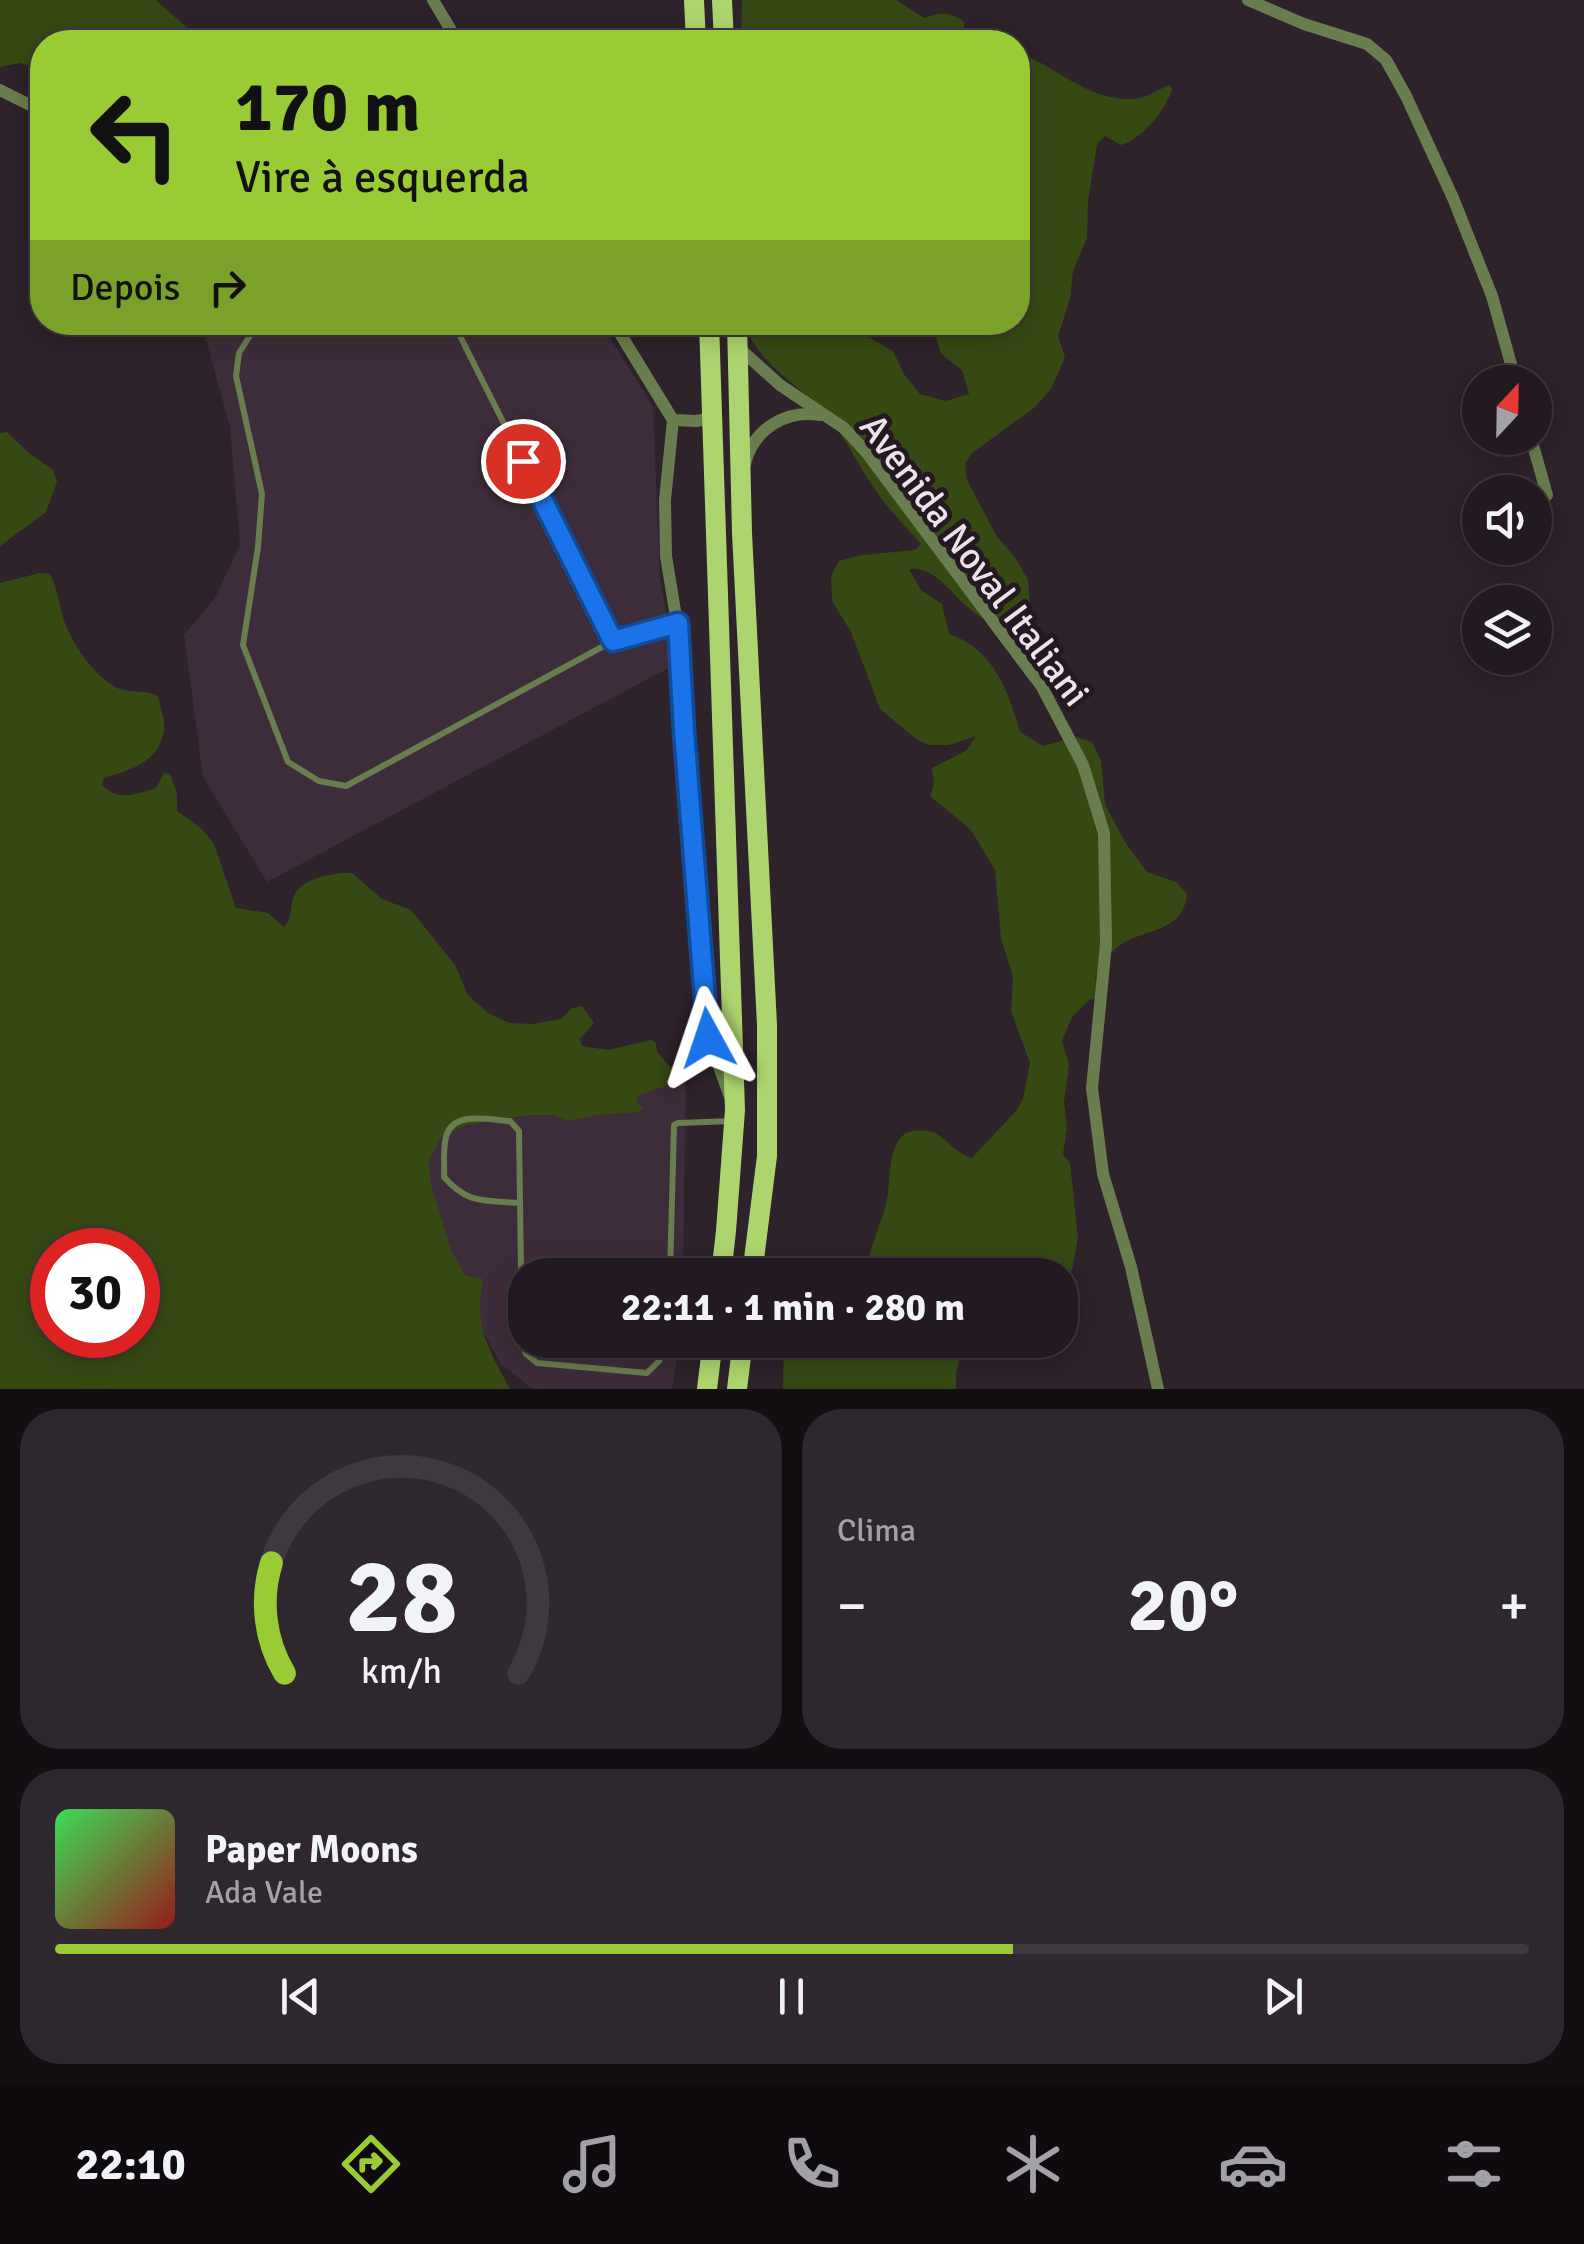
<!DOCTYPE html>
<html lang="pt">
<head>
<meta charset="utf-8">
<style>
  body { margin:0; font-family:Signika,sans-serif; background:#2e272d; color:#f1f3f6; height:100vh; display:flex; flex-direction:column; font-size:38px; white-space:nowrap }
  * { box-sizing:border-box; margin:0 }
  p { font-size:32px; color:#a2a1a5 }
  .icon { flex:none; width:55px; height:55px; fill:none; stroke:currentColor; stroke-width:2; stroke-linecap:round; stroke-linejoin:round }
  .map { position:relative; height:1389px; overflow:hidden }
  .panel { display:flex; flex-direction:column; gap:20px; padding:20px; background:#130e12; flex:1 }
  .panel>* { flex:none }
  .top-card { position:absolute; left:30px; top:30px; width:1000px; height:305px; border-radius:40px; box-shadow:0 5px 25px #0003,0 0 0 2px #3f383e; background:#99cb35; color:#111; overflow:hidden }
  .needle { width:65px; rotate:22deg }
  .tools { position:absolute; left:1462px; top:365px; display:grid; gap:20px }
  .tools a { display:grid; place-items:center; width:90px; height:90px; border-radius:50%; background:#221a20; box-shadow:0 5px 25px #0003,0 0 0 2px #3f383e; font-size:50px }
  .speed { position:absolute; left:30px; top:1228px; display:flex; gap:20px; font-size:50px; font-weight:700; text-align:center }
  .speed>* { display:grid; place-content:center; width:130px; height:130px; border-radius:50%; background:#221a20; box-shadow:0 5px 25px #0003,0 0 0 2px #3f383e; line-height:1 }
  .speed .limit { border:15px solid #d22; background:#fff; color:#111 }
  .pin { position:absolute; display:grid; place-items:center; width:85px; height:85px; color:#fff; margin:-42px; border:5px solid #fff; border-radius:50%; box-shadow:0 2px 10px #0007 }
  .me { position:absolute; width:110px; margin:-55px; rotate:355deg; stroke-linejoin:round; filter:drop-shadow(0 0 8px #0008) }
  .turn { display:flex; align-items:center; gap:35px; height:210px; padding:0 40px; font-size:45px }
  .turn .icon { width:130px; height:130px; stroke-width:2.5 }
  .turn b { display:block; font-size:70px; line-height:85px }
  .then { display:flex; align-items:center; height:95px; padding:0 40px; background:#0003; gap:20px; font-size:38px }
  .big { font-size:75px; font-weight:700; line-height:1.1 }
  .panel .widget { flex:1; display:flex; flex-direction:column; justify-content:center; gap:15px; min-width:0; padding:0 35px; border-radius:40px; background:#2e272d }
  .panel .dial { align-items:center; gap:0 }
  .dial svg { height:260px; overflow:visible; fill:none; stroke:#3f383e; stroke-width:7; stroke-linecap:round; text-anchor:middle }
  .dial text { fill:#f1f3f6; stroke:none }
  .song { display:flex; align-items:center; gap:30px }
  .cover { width:120px; height:120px; border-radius:15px; background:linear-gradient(135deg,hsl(130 70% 55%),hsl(0 70% 35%)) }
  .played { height:10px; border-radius:5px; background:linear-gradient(90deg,#99cb35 65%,#3f383e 65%) }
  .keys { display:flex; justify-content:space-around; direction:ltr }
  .heat { display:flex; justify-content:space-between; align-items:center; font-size:55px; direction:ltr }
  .panel .tiles { flex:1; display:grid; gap:20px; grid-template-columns:1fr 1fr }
  .widget:last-child { grid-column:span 2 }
  .trip { position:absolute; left:508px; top:1258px; width:570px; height:100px; border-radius:40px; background:#221a20; box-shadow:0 5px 25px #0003,0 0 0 2px #3f383e; font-weight:700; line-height:100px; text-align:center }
  .tab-bar { display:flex; height:160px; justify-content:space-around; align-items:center; background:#0e0a0d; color:#a2a1a5 }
  .tab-bar .icon { width:70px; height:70px }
  .tab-bar .active { color:#99cb35 }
  .tab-bar b { font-size:45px; color:#f1f3f6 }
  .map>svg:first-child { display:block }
  .built { fill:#3d2d3a }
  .green { fill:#364913; fill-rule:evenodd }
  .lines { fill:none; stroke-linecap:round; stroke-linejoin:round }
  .lane { stroke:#6a7d4e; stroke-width:6 }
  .street { stroke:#6a7d4e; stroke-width:12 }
  .primary { stroke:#add56f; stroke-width:20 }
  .route-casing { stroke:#114b97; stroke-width:25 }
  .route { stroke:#1a73e8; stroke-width:18 }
  .labels { text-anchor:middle; stroke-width:10; stroke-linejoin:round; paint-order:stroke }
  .street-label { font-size:38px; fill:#ebe3e9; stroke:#241922 }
</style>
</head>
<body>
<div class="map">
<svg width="1584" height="1389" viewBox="0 0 1584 1389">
  <rect width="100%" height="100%" fill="#2e222b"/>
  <path class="built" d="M 225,323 L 601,323 L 653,407 L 660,581 L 678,663 L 267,882 L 203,777 L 184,635 L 215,598 L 240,545 L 230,427 L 204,333 Z
    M 686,1068 L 683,1275 L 525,1275 L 525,1340 L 680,1340 L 672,1389 L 533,1389 L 501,1364 L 383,1148 L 460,1097 Z"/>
  <path class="green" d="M 0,0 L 156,0 L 203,42 L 42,42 L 42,69 L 20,63 L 0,67 Z
    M 742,0 L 896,0 L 924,18 C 941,12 949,11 964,22 L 964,32 L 977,42 L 741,42 Z
    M 1018,52 C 1055,66 1088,101 1132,99 C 1144,99 1158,90 1169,85 L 1172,88 C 1168,108 1141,140 1121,145 L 1105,136 L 1097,144 L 1088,201 L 1087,238 L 1073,271 L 1070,299 L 1058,336 L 1065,357 L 1051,389 L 1034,408 L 972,453 L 965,464 L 967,480 L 996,535 L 1017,560 L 1028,580 L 1030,604 C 1024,608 1017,615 1011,618 C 967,637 949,563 909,569 L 921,590 L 942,604 L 949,634 C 993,648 1009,692 1020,732 L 1043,746 L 1076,737 L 1092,742 L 1101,761 L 1105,804 L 1125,842 L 1147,872 L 1176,882 L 1187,894 C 1184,932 1146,928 1120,945 C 1109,952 1102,968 1095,978 L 1100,997 L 1089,1000 L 1072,1017 L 1062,1041 L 1069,1065 L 1064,1102 L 1067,1128 L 1063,1154 L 1070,1163 L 1078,1238 L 1072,1270 L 1060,1277 L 1060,1275 L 865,1275 C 869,1251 878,1231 885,1208 C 892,1186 886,1160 899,1140 C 905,1130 916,1130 927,1131 C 944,1132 954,1154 972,1158 L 1016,1111 L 1023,1099 L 1030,1063 L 1011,1011 L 1013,976 L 1001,939 L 995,870 L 971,830 L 930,796 L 934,784 L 932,768 L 967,750 L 976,736 L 949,745 L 929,745 L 916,739 L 880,709 L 851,632 L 832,601 L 831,576 L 839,561 L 862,555 L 915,550 L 921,544 C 906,527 889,510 876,491 C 857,464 844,433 820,408 C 795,382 753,360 746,323 L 841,323 L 845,331 L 870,338 L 893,351 L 904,374 L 920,394 L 946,401 L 969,394 L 962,370 L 941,354 L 934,330 L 917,323 L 1018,322 Z
    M 7,432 L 29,453 L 53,470 L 57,482 L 46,512 L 0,546 L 0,433 Z
    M 40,573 L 50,574 C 59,591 59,611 67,628 C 77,650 92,672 112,685 C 125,695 143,688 158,696 C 160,706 165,719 164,729 C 161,762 130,770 104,778 L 102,785 C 118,802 136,794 156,788 L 164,773 L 170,774 L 177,793 L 177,811 L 202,829 L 214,844 L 236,908 L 268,913 L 284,927 C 293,917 289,908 294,896 C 300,878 335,872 352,873 L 382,899 L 411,910 L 455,965 L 468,995 L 488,1013 L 509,1023 L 533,1024 L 561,1019 L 572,1008 L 582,1006 L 594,1023 L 580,1039 L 582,1046 L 608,1050 L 651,1040 L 656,1043 L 657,1052 L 677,1074 L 670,1084 L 639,1095 L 636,1101 L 643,1109 L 639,1112 L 596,1115 L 569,1121 L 552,1115 L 530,1115 L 466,1125 L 441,1137 L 429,1161 L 431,1184 L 451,1250 L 465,1275 L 483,1279 C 482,1289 479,1301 480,1312 C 482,1341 497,1364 510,1389 L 0,1389 L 0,583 ZM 52,1250 L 138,1250 L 138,1335 L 52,1335 Z
    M 784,1340 L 971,1340 C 959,1357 955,1368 956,1389 L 783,1389 Z"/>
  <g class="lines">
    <path class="lane" d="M 264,322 L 251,334 L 239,353 L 236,376 L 262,494 L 258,547 L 243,645 L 288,762 L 319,781 L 346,786 L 613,641
      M 453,322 L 613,641 L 677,623
      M 520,1203 C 486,1200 468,1205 444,1177 C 445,1165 442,1146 447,1134 C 455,1111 491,1120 510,1121 L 519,1131 L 522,1341 L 526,1354 L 537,1363 L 647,1373 L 659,1361 L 669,1340
      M 670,1275 L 674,1125 L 678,1123 L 733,1121"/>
    <path class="street" d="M 433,0 L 458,42
      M 1248,0 L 1304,24 L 1367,44 L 1386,60 L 1406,96 L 1453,198 L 1492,296 L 1516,382
      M 0,90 L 42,111
      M 613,322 L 673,420 L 665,500 L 666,556 L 677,623 L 709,1039 L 730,1097
      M 739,348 L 780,385 L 844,428 L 866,452 L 1042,687 L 1083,765 L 1104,833 L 1106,944 L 1092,1088 L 1103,1174 L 1131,1267 L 1158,1389
      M 673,420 L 696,421 L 713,418
      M 1531,438 L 1547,495
      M 745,464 C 753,430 785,409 820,415"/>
    <path class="primary" d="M 694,0 L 696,42
      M 722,0 L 724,42
      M 709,322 L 735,1110 L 726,1231 L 721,1275
      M 737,322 L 742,533 L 767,1025 L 767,1156 L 752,1275
      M 707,1389 L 713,1340
      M 737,1389 L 743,1340"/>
  </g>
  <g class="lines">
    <g class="route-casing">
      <path id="route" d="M 523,461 L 613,641 L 678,623 L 684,731 L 708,1038"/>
    </g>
    <use href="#route" class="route"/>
  </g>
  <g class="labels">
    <g class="street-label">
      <text transform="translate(975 560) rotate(53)" y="13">Avenida Noval Italiani</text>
    </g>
  </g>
</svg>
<div class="tools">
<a><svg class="needle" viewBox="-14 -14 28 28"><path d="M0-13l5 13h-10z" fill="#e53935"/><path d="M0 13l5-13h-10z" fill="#a2a1a5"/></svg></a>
<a><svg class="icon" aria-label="sound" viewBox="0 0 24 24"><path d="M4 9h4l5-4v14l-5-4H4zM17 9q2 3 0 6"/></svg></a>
<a><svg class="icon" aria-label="layers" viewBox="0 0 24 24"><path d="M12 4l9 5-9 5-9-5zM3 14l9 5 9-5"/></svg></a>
</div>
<div class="speed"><div class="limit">30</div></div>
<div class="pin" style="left:523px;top:461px;background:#d93025"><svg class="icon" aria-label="arrive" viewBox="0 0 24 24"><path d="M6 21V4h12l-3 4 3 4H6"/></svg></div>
<svg class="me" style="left:708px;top:1038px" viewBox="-20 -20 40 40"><path d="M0-17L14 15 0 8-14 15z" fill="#1a73e8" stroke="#fff" stroke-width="4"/></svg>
<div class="trip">22:11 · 1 min · 280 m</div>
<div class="top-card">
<div class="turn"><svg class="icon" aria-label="left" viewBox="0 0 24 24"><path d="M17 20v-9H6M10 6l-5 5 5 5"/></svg><div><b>170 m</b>Vire à esquerda</div></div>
<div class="then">Depois<svg class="icon" aria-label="right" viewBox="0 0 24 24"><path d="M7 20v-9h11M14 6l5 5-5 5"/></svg></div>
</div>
</div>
<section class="panel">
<div class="tiles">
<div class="widget dial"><svg viewBox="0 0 100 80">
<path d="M14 69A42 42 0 1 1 86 69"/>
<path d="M14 69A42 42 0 0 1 10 35" stroke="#99cb35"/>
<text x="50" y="56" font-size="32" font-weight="700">28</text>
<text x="50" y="72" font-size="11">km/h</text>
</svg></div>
<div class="widget"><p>Clima</p>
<div class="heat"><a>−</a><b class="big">20°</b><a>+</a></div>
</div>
<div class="widget">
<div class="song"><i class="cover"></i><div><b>Paper Moons</b><p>Ada Vale</p></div></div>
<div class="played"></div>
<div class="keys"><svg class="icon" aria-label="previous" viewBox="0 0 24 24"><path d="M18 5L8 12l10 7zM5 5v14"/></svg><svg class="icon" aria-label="pause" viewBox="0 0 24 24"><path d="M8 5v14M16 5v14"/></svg><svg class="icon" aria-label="next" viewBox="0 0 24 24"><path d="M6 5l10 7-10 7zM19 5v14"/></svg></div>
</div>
</div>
</section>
<nav class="tab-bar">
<b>22:10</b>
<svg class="icon active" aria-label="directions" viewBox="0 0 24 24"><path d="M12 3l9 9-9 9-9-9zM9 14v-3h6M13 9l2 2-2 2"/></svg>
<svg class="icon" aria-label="music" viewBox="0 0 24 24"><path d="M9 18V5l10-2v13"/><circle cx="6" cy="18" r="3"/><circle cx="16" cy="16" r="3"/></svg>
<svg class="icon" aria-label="phone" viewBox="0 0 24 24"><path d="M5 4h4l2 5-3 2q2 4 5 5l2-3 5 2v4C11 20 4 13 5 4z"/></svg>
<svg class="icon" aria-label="climate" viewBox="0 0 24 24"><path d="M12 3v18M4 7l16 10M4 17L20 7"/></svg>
<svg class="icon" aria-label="car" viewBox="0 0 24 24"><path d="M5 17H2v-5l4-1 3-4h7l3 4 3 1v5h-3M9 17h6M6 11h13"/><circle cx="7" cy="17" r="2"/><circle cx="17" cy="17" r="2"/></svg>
<svg class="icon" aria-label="filters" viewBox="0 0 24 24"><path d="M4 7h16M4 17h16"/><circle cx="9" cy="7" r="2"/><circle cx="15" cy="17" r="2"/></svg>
</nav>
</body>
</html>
